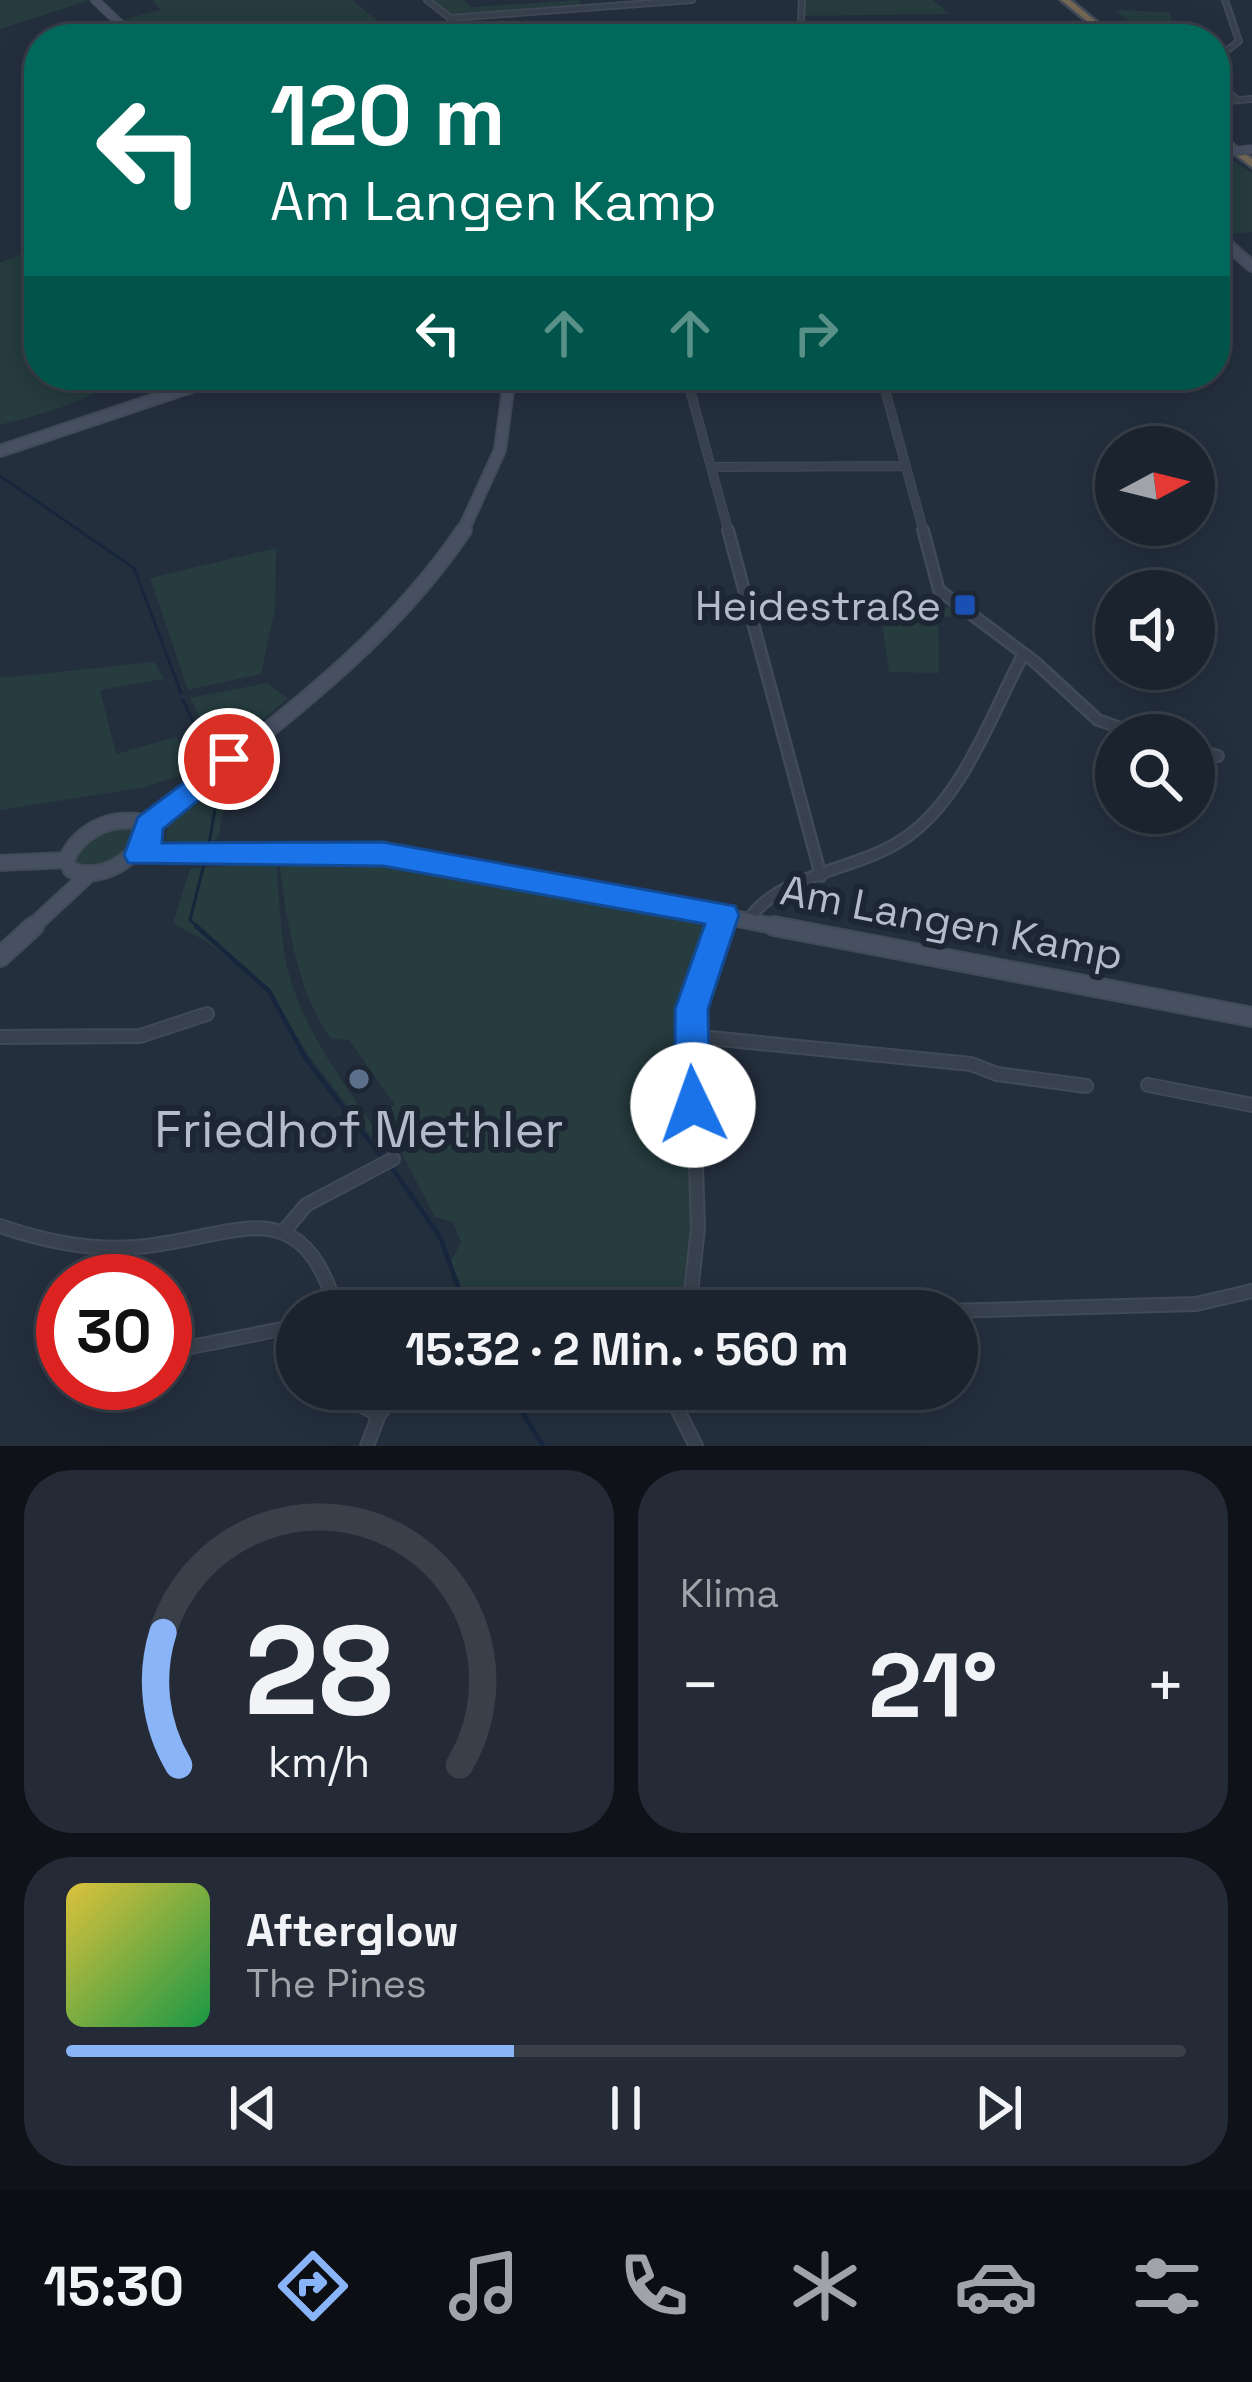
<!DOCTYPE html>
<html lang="de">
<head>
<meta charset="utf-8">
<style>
  body { margin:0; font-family:"Space Grotesk",sans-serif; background:#242b36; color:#f1f3f6; height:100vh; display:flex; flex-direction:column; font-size:45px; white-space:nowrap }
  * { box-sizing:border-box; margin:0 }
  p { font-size:39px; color:#a0a4aa }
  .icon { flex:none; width:66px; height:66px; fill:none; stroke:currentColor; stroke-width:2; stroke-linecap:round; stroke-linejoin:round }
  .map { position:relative; height:1446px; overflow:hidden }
  .side { display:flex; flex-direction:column; gap:24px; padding:24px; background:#0f1319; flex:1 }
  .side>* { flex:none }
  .hud { position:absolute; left:24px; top:24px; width:1206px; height:366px; border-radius:48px; box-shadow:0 6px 30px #0003,0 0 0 3px #39404a; background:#00695c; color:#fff; overflow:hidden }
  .needle { width:78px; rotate:83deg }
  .fabs { position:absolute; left:1095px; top:426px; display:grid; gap:24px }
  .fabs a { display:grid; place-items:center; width:120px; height:120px; border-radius:50%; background:#1b232e; box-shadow:0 6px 30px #0003,0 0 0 3px #39404a; font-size:60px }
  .speed { position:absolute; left:36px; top:1254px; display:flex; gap:24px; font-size:60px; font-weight:700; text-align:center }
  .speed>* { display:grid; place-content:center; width:156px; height:156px; border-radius:50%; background:#1b232e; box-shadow:0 6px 30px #0003,0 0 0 3px #39404a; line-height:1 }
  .speed .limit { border:18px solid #d22; background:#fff; color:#111 }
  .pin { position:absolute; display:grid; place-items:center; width:102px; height:102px; color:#fff; margin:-51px; border:6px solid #fff; border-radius:50%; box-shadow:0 3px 12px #0007 }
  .me { position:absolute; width:132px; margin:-66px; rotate:357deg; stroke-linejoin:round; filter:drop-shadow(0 0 9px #0008) }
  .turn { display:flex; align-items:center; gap:42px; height:252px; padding:0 48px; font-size:54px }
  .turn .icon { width:156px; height:156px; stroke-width:2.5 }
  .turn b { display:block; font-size:84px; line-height:102px }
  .lanes { display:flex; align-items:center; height:114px; padding:0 48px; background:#0003; justify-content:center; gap:60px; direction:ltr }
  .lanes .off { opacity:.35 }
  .big { font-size:90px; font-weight:700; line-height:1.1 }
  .side .tile { flex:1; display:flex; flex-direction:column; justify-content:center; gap:18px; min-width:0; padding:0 42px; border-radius:48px; background:#242b36 }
  .side .dial { align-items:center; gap:0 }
  .dial svg { height:312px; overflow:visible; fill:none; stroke:#39404a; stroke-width:7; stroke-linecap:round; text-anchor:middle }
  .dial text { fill:#f1f3f6; stroke:none }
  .song { display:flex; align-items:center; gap:36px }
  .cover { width:144px; height:144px; border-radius:18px; background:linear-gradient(135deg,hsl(50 70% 55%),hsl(140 70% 35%)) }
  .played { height:12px; border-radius:6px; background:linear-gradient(90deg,#8ab4f8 40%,#39404a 40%) }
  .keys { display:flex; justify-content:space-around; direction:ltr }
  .heat { display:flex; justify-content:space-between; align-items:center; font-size:66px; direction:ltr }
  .side .tiles { flex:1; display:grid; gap:24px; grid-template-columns:1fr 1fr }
  .tile:last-child { grid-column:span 2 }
  .trip { position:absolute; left:276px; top:1290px; width:702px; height:120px; border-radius:60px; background:#1b232e; box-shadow:0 6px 30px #0003,0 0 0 3px #39404a; font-weight:700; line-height:120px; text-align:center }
  .tabs { display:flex; height:192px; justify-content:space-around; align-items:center; background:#0b0e12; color:#a0a4aa }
  .tabs .icon { width:84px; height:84px }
  .tabs .current { color:#8ab4f8 }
  .tabs b { font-size:54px; color:#f1f3f6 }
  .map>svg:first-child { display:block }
  .green { fill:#263c3f }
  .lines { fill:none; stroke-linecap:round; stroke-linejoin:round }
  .stream-far1 { stroke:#17263c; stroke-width:3 }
  .stream { stroke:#17263c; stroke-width:4.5 }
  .street-far3-casing { stroke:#414a57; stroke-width:8 }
  .street-far2-casing { stroke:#414a57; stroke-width:10 }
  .street-far1-casing { stroke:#414a57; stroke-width:14 }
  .street-casing { stroke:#414a57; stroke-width:16 }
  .secondary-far3-casing { stroke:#414a57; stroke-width:10 }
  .secondary-far2-casing { stroke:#414a57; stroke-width:14 }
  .secondary-far1-casing { stroke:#414a57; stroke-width:18 }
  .secondary-casing { stroke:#414a57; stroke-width:22 }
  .highway-casing { stroke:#434c59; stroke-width:5 }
  .street-far3 { stroke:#38414e; stroke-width:4.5 }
  .street-far2 { stroke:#38414e; stroke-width:8 }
  .street-far1 { stroke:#38414e; stroke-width:9 }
  .street { stroke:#38414e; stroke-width:12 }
  .secondary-far3 { stroke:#465061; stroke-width:8 }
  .secondary-far2 { stroke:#465061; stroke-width:10 }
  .secondary-far1 { stroke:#465061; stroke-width:14 }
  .secondary { stroke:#465061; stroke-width:18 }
  .highway { fill:#746855; fill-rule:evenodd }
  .secondary-bridge-casing { stroke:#414a57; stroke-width:10; stroke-linecap:butt }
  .secondary-bridge { stroke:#465061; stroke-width:8 }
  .route { fill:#1a73e8; stroke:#114b97; stroke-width:3 }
  .transit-dot { fill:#1a4fb4; stroke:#1d2633; stroke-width:4.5 }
  .service-dot { fill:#5c6f8a; stroke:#1d2633; stroke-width:4.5 }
  .labels { text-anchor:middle; stroke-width:12; stroke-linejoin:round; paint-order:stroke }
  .poi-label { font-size:42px; fill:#b4bcc9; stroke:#1d2633; text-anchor:end }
  .street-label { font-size:42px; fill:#b4bcc9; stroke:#1d2633 }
  .near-poi-label { font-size:51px; fill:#b4bcc9; stroke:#1d2633 }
</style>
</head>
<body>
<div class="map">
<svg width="1252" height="1446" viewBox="0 0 1252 1446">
  <rect width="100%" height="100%" fill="#242f3e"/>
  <path class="green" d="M 0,0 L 91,0 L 0,29 Z
    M 156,0 L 352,0 L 394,34 L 451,20 L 476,39 L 138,39 L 117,21 L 161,10 L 152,1 Z
    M 430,0 L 463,0 L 472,7 L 579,0 L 583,7 L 452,18 Z
    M 806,0 L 933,0 L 949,14 L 804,16 Z
    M 1115,10 L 1169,12 L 1173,23 L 1193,39 L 1137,39 L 1135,26 Z
    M 1225,155 L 1252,173 L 1252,232 L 1223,235 L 1215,228 L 1215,156 Z
    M 39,246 L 39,375 L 114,375 C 91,405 35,415 0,425 L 0,263 Z
    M 276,548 L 275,609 L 261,674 L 188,690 L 150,578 Z
    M 953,607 L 963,615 L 938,618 L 939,673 L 889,672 L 880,609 Z
    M 154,662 L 164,679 L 100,690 L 116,754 L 176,737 L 197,770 L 146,787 L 0,810 L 0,678 Z
    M 267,683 L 288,699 L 218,754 L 190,698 Z
    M 230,779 L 218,838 L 205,845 L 165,840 L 168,825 Z
    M 120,824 L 140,826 L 144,833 L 140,846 L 96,870 L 74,864 L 79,844 Z
    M 313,856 L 518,882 L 706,919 L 691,970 L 690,1233 L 682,1311 L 465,1311 L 451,1261 L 461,1242 L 453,1222 L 435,1217 L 382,1116 L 395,1105 L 349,1040 L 332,1039 C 298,999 284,909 279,857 Z
    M 276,861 C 279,894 280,929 286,962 C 301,1032 350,1090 388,1148 L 383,1152 L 310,1057 L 265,987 L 209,943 L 173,923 L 190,869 Z"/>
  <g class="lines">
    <path class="stream-far1" d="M 0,476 L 134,568 L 181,693
      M 183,700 L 210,758
      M 209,844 L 219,785
      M 200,929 L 190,920 L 204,864"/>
    <path class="stream" d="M 196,926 L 269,991 L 306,1059 L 380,1155
      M 392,1168 L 440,1237 L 467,1311
      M 508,1389 L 543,1446"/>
    <g class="street-far3-casing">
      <path id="street-far3" d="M 427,0 L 463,28
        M 451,18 L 692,0
        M 800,39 L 802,0
        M 1215,60 L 1239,41 L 1225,0
        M 1215,83 L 1238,100
        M 1215,102 L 1252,99"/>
    </g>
    <g class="street-far2-casing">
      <path id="street-far2" d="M 686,375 L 729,533
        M 881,375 L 924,533
        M 711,467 L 906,466"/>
    </g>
    <g class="street-far1-casing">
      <path id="street-far1" d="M 728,530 L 821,876
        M 923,530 L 939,590 L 1035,662 L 1098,720 L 1141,735
        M 1194,749 L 1218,756
        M 749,919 C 780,874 857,870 902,840 C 962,801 989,719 1022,657
        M 719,929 L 724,915"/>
    </g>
    <g class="street-casing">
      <path id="street" d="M 690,1036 L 971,1064 L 997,1074 L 1086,1086
        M 0,1037 L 140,1036 L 207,1014
        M 1148,1085 L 1252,1105
        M 0,1226 C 44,1241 90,1251 136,1247 C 232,1240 300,1183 337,1311
        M 285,1230 L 306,1205 L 393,1159
        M 689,1311 L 698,1228 L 691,1009 L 720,926
        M 948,1311 L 1196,1304 L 1252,1291
        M 165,1352 L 297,1326
        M 352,1389 L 356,1403 L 379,1415
        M 667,1389 L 696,1446
        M 367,1446 L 379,1415 L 398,1389"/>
    </g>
    <g class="secondary-far3-casing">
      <path id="secondary-far3" d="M 95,0 L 136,39"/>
    </g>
    <g class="secondary-far2-casing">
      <path id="secondary-far2" d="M 1215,234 L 1252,266
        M 0,451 L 227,375
        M 462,533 L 500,450 L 510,375"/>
    </g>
    <g class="secondary-far1-casing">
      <path id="secondary-far1" d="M 137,821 L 148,825 L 150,838 C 129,860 103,882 71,870 L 66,860 C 79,832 106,818 137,821 Z
        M 148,825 C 261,733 382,652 464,530
        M 138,855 L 321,850 L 435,861 L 790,929
        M 0,863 L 66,860
        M 30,929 L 87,876"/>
    </g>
    <g class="secondary-casing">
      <path id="secondary" d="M 774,926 L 1252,1017
        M 0,957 L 34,926"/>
    </g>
    <g class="highway-casing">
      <path id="highway" d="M 1061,0 L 1070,0 L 1118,39 L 1109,39 Z
        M 1215,131 L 1252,159 L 1252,167 L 1215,139 Z"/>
    </g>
    <use href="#street-far3" class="street-far3"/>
    <use href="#street-far2" class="street-far2"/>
    <use href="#street-far1" class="street-far1"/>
    <use href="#street" class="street"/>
    <use href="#secondary-far3" class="secondary-far3"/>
    <use href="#secondary-far2" class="secondary-far2"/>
    <use href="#secondary-far1" class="secondary-far1"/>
    <use href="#secondary" class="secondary"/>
    <use href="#highway" class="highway"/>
    <g class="secondary-bridge-casing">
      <path id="secondary-bridge" d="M 1219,153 L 1252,149"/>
    </g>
    <use href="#secondary-bridge" class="secondary-bridge"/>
  </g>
  <path class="route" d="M 229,749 L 239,752 L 239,767 L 163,829 L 162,843 L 383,842 L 735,906 L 739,915 L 708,1009 L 710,1105 L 705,1116 L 693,1121 L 681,1116 L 675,1105 L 675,1009 L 705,924 L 383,866 L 128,863 L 124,855 L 138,817 Z"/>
  <rect class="transit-dot" x="953" y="593" width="24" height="24" rx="6"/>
  <circle class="service-dot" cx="359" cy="1079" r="12"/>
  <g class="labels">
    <g class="poi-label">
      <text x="941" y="620">Heidestraße</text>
    </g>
    <g class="street-label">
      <text transform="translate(952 922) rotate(11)" y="15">Am Langen Kamp</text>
    </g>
    <g class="near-poi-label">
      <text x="359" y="1147">Friedhof Methler</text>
    </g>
  </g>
</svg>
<div class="fabs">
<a><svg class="needle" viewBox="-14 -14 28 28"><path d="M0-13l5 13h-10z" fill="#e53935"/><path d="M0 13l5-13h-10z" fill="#a0a4aa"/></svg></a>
<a><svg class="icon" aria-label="sound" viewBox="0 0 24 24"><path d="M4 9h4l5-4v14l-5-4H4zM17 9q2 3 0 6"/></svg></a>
<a><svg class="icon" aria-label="search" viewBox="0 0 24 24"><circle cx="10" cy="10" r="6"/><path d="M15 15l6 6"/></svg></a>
</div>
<div class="speed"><div class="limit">30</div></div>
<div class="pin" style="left:229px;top:759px;background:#d93025"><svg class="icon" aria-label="arrive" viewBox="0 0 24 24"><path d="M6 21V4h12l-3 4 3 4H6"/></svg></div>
<svg class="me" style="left:693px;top:1105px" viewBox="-20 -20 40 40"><circle r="19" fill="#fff"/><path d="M0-13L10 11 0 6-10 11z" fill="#1a73e8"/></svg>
<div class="trip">15:32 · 2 Min. · 560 m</div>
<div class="hud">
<div class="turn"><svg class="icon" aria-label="left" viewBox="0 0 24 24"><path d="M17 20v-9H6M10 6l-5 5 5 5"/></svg><div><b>120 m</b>Am Langen Kamp</div></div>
<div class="lanes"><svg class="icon" aria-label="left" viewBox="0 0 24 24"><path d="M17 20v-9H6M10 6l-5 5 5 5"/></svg><svg class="icon off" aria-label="ahead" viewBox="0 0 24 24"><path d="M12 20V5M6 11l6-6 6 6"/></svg><svg class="icon off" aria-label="ahead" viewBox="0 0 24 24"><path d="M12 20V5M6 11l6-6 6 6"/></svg><svg class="icon off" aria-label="right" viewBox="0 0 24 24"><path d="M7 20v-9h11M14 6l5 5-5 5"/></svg></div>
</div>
</div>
<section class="side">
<div class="tiles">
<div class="tile dial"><svg viewBox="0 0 100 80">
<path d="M14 69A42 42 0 1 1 86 69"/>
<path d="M14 69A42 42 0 0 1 10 35" stroke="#8ab4f8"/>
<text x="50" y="56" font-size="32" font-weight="700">28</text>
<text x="50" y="72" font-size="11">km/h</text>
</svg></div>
<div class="tile"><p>Klima</p>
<div class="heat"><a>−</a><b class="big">21°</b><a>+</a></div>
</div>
<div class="tile">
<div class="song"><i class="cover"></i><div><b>Afterglow</b><p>The Pines</p></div></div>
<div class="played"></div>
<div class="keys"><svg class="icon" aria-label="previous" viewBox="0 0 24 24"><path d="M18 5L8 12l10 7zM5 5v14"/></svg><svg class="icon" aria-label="pause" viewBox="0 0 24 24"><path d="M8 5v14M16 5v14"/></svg><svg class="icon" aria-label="next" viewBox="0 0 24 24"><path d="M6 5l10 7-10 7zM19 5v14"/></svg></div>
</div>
</div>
</section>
<nav class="tabs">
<b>15:30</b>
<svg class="icon current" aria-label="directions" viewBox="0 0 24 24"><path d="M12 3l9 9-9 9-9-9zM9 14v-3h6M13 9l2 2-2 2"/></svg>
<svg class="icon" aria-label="music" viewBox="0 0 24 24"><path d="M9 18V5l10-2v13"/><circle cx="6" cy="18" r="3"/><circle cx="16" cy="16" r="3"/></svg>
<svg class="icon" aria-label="phone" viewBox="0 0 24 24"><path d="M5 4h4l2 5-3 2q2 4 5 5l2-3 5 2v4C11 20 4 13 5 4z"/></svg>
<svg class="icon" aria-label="climate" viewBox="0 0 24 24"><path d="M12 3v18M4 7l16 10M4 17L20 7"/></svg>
<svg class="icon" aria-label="car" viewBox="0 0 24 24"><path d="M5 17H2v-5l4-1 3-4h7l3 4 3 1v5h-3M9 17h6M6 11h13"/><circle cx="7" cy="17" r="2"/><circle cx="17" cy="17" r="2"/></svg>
<svg class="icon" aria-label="filters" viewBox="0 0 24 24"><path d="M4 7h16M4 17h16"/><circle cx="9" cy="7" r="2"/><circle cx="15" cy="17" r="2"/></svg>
</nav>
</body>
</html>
